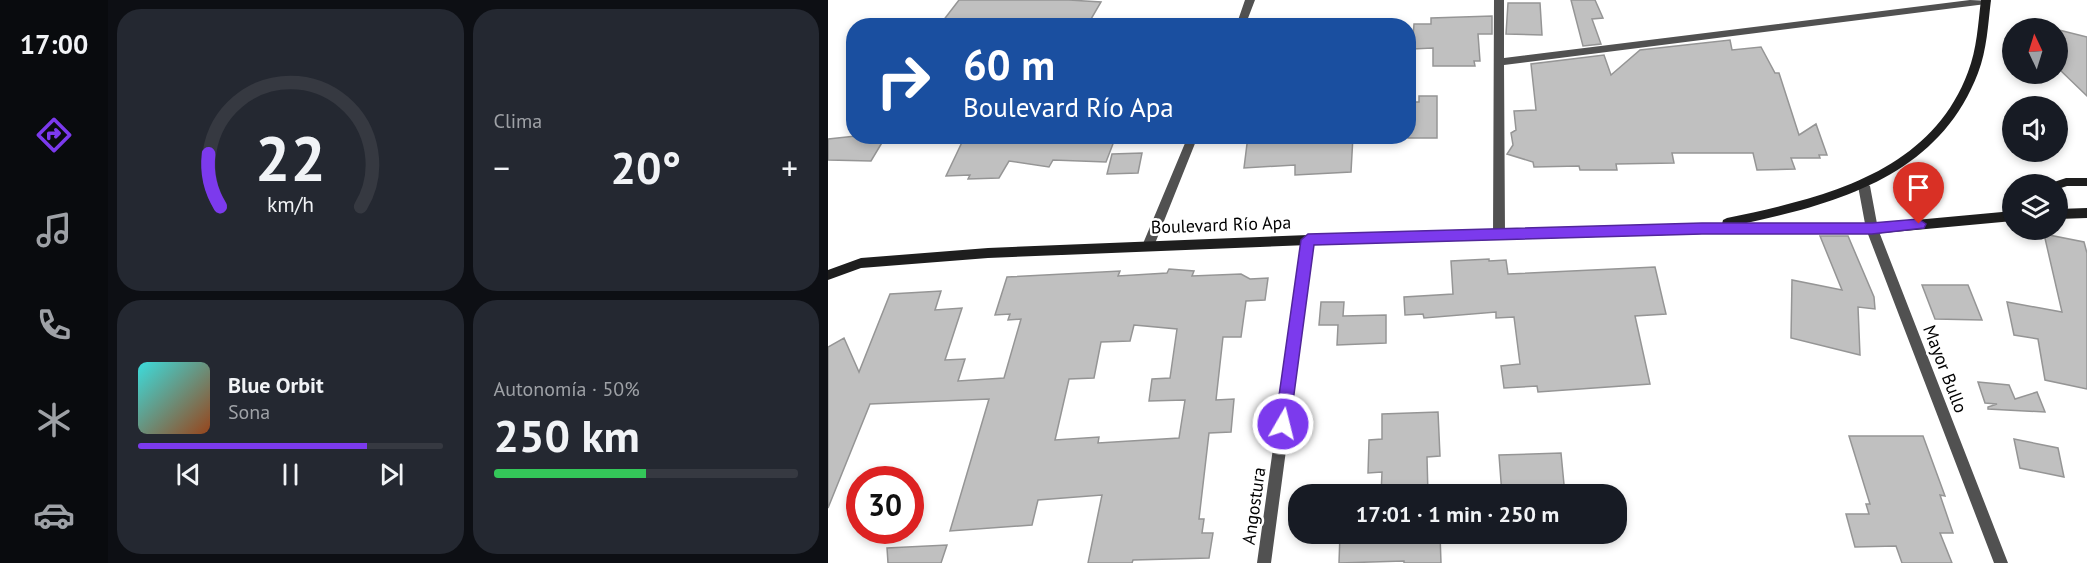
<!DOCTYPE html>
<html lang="es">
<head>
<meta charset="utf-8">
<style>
  body { margin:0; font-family:"PT Sans",sans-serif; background:#242831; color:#f1f3f6; height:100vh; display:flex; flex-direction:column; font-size:22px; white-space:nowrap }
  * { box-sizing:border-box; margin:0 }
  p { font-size:20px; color:#9ea1a6 }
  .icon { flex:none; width:33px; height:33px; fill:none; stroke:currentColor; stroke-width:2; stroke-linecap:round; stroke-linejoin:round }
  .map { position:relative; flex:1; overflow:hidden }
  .panel { display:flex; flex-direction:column; gap:9px; padding:9px; background:#0d0f14; width:720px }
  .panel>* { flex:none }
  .banner { position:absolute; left:18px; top:18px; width:570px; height:126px; border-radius:24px; box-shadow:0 3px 9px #0003; background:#1a4fa0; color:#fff; overflow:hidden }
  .needle { width:39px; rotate:356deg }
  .buttons { position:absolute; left:1174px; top:18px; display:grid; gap:12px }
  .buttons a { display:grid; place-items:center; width:66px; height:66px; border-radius:50%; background:#171b24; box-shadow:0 3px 9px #0003; font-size:30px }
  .speed { position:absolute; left:18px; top:466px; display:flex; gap:12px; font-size:30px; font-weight:700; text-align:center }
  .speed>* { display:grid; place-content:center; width:78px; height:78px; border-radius:50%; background:#171b24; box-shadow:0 3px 9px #0003; line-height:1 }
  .speed .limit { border:9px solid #d22; background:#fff; color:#111 }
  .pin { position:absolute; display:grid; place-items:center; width:51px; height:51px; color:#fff; margin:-62px -26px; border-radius:50% 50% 50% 0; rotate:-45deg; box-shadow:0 0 6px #0007 }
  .pin .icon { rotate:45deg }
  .me { position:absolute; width:66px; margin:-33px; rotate:8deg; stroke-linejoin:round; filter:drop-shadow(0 0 4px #0008) }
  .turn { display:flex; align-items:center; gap:21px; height:126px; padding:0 18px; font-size:27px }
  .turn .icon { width:78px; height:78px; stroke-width:2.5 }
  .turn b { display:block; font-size:42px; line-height:51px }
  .big { font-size:45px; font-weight:800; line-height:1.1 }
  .panel .widget { flex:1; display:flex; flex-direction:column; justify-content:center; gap:9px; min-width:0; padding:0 21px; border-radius:24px; background:#242831 }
  .panel .dial { align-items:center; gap:0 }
  .dial svg { height:156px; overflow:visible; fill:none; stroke:#363941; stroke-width:7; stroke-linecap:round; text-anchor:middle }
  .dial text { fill:#f1f3f6; stroke:none }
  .song { display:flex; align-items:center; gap:18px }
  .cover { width:72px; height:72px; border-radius:9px; background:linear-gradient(135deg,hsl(180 70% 55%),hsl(20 70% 35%)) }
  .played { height:6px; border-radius:3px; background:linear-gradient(90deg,#7c3aed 75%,#363941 75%) }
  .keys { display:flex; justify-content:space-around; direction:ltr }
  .heat { display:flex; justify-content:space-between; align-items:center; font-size:33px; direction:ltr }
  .charge { height:9px; border-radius:4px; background:linear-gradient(90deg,#34c759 50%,#363941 0) }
  .panel .tiles { flex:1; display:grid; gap:9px; grid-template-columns:repeat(2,1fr) }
  .trip { position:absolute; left:460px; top:484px; width:339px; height:60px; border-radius:24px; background:#171b24; box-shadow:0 3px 9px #0003; font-weight:800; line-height:60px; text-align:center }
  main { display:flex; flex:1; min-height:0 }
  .tabs { display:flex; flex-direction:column; width:108px; justify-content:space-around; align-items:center; background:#090b0e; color:#9ea1a6 }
  .tabs .icon { width:42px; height:42px }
  .tabs .active { color:#7c3aed }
  .tabs b { font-size:27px; color:#f1f3f6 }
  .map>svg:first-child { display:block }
  .building { fill:#c0c0c0; stroke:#959595; stroke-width:1.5; fill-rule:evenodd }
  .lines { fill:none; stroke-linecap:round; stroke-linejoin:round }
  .street { fill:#515151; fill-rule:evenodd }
  .secondary { fill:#1e1e1e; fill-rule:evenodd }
  .route { fill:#7c3aed; stroke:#51269a; stroke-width:1.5 }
  .labels { text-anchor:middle; stroke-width:5; stroke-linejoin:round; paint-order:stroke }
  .street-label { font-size:18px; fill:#000; stroke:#fff }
</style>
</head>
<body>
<main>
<nav class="tabs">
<b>17:00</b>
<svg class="icon active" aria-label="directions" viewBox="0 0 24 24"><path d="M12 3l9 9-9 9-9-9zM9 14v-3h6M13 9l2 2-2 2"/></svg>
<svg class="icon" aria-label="music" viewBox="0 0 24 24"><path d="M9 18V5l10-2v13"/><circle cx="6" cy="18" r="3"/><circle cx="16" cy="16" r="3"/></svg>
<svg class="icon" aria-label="phone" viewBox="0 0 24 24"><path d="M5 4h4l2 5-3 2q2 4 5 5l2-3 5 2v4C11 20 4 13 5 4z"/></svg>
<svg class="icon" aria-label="climate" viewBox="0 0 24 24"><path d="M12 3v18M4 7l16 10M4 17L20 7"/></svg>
<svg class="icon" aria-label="car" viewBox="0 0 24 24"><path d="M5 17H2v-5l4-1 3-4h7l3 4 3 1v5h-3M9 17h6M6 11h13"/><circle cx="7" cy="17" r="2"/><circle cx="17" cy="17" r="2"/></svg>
</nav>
<section class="panel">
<div class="tiles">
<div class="widget dial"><svg viewBox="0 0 100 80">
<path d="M14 69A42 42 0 1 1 86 69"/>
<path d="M14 69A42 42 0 0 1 8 42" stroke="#7c3aed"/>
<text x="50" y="56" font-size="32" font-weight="700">22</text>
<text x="50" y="72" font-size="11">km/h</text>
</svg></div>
<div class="widget"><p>Clima</p>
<div class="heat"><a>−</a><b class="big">20°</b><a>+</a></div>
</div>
<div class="widget">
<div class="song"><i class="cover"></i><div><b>Blue Orbit</b><p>Sona</p></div></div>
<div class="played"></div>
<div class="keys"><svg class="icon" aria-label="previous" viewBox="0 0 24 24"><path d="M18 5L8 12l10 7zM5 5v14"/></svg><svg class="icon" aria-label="pause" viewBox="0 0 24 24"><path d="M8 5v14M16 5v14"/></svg><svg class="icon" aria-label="next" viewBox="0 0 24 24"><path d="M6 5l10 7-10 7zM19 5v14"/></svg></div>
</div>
<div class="widget"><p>Autonomía · 50%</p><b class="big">250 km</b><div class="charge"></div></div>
</div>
</section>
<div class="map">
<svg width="1259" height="563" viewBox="0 0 1259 563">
  <rect width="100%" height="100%" fill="#fff"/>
  <path class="building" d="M 131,0 L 241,0 L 273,2 L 259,26 L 111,26 Z
    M 743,0 L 767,0 L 775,18 L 764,19 L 773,44 L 755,46 Z
    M 680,3 L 712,3 L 714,35 L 678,34 Z
    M 664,16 L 664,34 L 650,34 L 652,61 L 646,61 L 647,66 L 605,66 L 605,48 L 584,49 L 586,24 L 603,24 L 603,18 Z
    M 1231,30 L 1259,37 L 1259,96 L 1232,70 Z
    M 902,40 L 904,50 L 933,47 L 947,73 L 951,73 L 971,135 L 988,124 L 999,155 L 991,155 L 992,158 L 963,158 L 967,169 L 929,170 L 925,153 L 844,153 L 846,163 L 788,164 L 789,170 L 752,170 L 751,166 L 706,167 L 705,162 L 679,154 L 685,145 L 683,133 L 688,130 L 686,111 L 708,110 L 703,64 L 776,55 L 783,75 L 812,50 Z
    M 591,96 L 609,96 L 609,138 L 580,138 L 580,102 L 591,102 Z
    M 28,136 L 58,136 L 43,161 L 0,160 L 0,139 Z
    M 137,136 L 288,136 L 278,162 L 225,160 L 221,167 L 181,161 L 171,178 L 140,179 L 142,175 L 118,176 Z
    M 420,136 L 525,136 L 523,172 L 467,175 L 467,165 L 416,168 Z
    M 314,153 L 310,173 L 279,174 L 284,154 Z
    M 1216,234 L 1256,242 L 1259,253 L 1259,389 L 1217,380 L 1210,339 L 1186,335 L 1179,302 L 1234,312 Z
    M 992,236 L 1020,236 L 1046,297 L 1047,309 L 1030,307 L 1032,355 L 963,338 L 964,280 L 1014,290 Z
    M 661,259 L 661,261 L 678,260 L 680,274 L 827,267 L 838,314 L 807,316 L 822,384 L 710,392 L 709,386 L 676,388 L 673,366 L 692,364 L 686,317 L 668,318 L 668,312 L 596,318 L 595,314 L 577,315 L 576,297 L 625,294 L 623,261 Z
    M 341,269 L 366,271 L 364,276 L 413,274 L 422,279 L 440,278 L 437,300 L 418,301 L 413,337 L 395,337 L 388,400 L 406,399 L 403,432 L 381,433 L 371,519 L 376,519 L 374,533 L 385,533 L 381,558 L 305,560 L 304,563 L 260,563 L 274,495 L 210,500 L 204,525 L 122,531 L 161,399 L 42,404 L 0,508 L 0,347 L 16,338 L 31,372 L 62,294 L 113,291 L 107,310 L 134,308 L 117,360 L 137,359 L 130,381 L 176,378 L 193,319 L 180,320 L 182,314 L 167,315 L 179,277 L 292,271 L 290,276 L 339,273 ZM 306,325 L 349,329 L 342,378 L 324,379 L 321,401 L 357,400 L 351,438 L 270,443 L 271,437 L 227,440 L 241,379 L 266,378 L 273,342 L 302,341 Z
    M 1094,285 L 1140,285 L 1154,320 L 1107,319 Z
    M 493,302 L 516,302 L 515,316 L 558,315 L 558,343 L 509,345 L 510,325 L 491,325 Z
    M 1150,382 L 1181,385 L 1187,399 L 1209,392 L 1217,412 L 1160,409 L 1160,407 L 1169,404 L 1157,403 Z
    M 610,412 L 612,456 L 599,457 L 600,495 L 553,495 L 554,472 L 540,473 L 541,440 L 554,439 L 554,414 Z
    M 1021,436 L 1095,436 L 1117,496 L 1112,495 L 1125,533 L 1112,533 L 1124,563 L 1074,563 L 1068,546 L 1027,547 L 1018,514 L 1041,514 L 1038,504 L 1042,504 Z
    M 1186,439 L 1230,448 L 1236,477 L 1192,468 Z
    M 733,453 L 737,495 L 674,495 L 671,455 Z
    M 512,534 L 612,534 L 613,563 L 576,563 L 576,561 L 511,563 Z
    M 119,545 L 113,563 L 60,563 L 59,548 Z"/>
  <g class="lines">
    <path class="street" d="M 417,0 L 427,0 L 417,26 L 408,26 Z
      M 666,0 L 676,0 L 676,58 L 1142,0 L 1163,1 L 1158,4 L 676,65 L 677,235 L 675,238 L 667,238 L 665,235 Z
      M 360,136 L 370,136 L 326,246 L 324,249 L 316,249 L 314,246 Z
      M 1036,182 L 1042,186 L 1050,229 L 1180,563 L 1166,563 L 1038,229 L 1030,186 Z
      M 480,235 L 484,237 L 486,240 L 443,563 L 429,563 L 474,240 L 476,237 Z"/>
    <path class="secondary" d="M 1153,0 L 1163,0 C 1160,24 1159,50 1150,73 C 1111,175 1012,203 914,224 L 1044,224 L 1185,211 L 1185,221 L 1044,234 L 874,234 L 480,245 L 160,258 L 33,268 L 0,280 L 0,270 L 33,258 L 160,248 L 480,235 L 894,224 L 895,220 L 899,218 C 994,198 1102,174 1140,72 C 1149,49 1150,24 1153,0 Z
      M 1238,178 L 1259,178 L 1259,186 L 1239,186 L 1230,189 L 1230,184 L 1225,184 L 1226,182 Z
      M 1259,208 L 1259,218 L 1230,219 L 1230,209 Z"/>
  </g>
  <path class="route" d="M 1091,219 L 1098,224 L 1096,228 L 1044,234 L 874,234 L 486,245 L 462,424 L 460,430 L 455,432 L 449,430 L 447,424 L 473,240 L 480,234 L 874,223 L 1044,223 Z"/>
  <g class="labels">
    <g class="street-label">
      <text transform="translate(393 225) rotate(-2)" y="6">Boulevard Río Apa</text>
      <text transform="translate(1117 369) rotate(69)" y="6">Mayor Bullo</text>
      <text transform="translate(426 506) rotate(-82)" y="6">Angostura</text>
    </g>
  </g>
</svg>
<div class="buttons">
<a><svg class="needle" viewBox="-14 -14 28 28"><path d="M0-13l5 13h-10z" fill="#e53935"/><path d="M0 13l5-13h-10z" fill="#9ea1a6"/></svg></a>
<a><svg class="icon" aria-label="sound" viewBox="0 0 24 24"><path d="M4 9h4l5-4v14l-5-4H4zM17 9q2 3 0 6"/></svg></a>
<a><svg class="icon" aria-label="layers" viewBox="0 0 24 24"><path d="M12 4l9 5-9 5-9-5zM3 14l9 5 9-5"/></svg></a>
</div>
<div class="speed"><div class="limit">30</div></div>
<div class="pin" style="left:1091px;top:224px;background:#d93025"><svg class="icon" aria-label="arrive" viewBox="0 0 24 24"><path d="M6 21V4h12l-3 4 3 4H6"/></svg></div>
<svg class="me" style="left:455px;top:424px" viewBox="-20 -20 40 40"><circle r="17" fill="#7c3aed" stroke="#fff" stroke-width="3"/><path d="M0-11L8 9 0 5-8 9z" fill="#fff"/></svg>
<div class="trip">17:01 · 1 min · 250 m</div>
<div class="banner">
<div class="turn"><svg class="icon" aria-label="right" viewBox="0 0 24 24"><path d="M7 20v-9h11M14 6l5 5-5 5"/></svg><div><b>60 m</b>Boulevard Río Apa</div></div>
</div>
</div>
</main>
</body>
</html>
